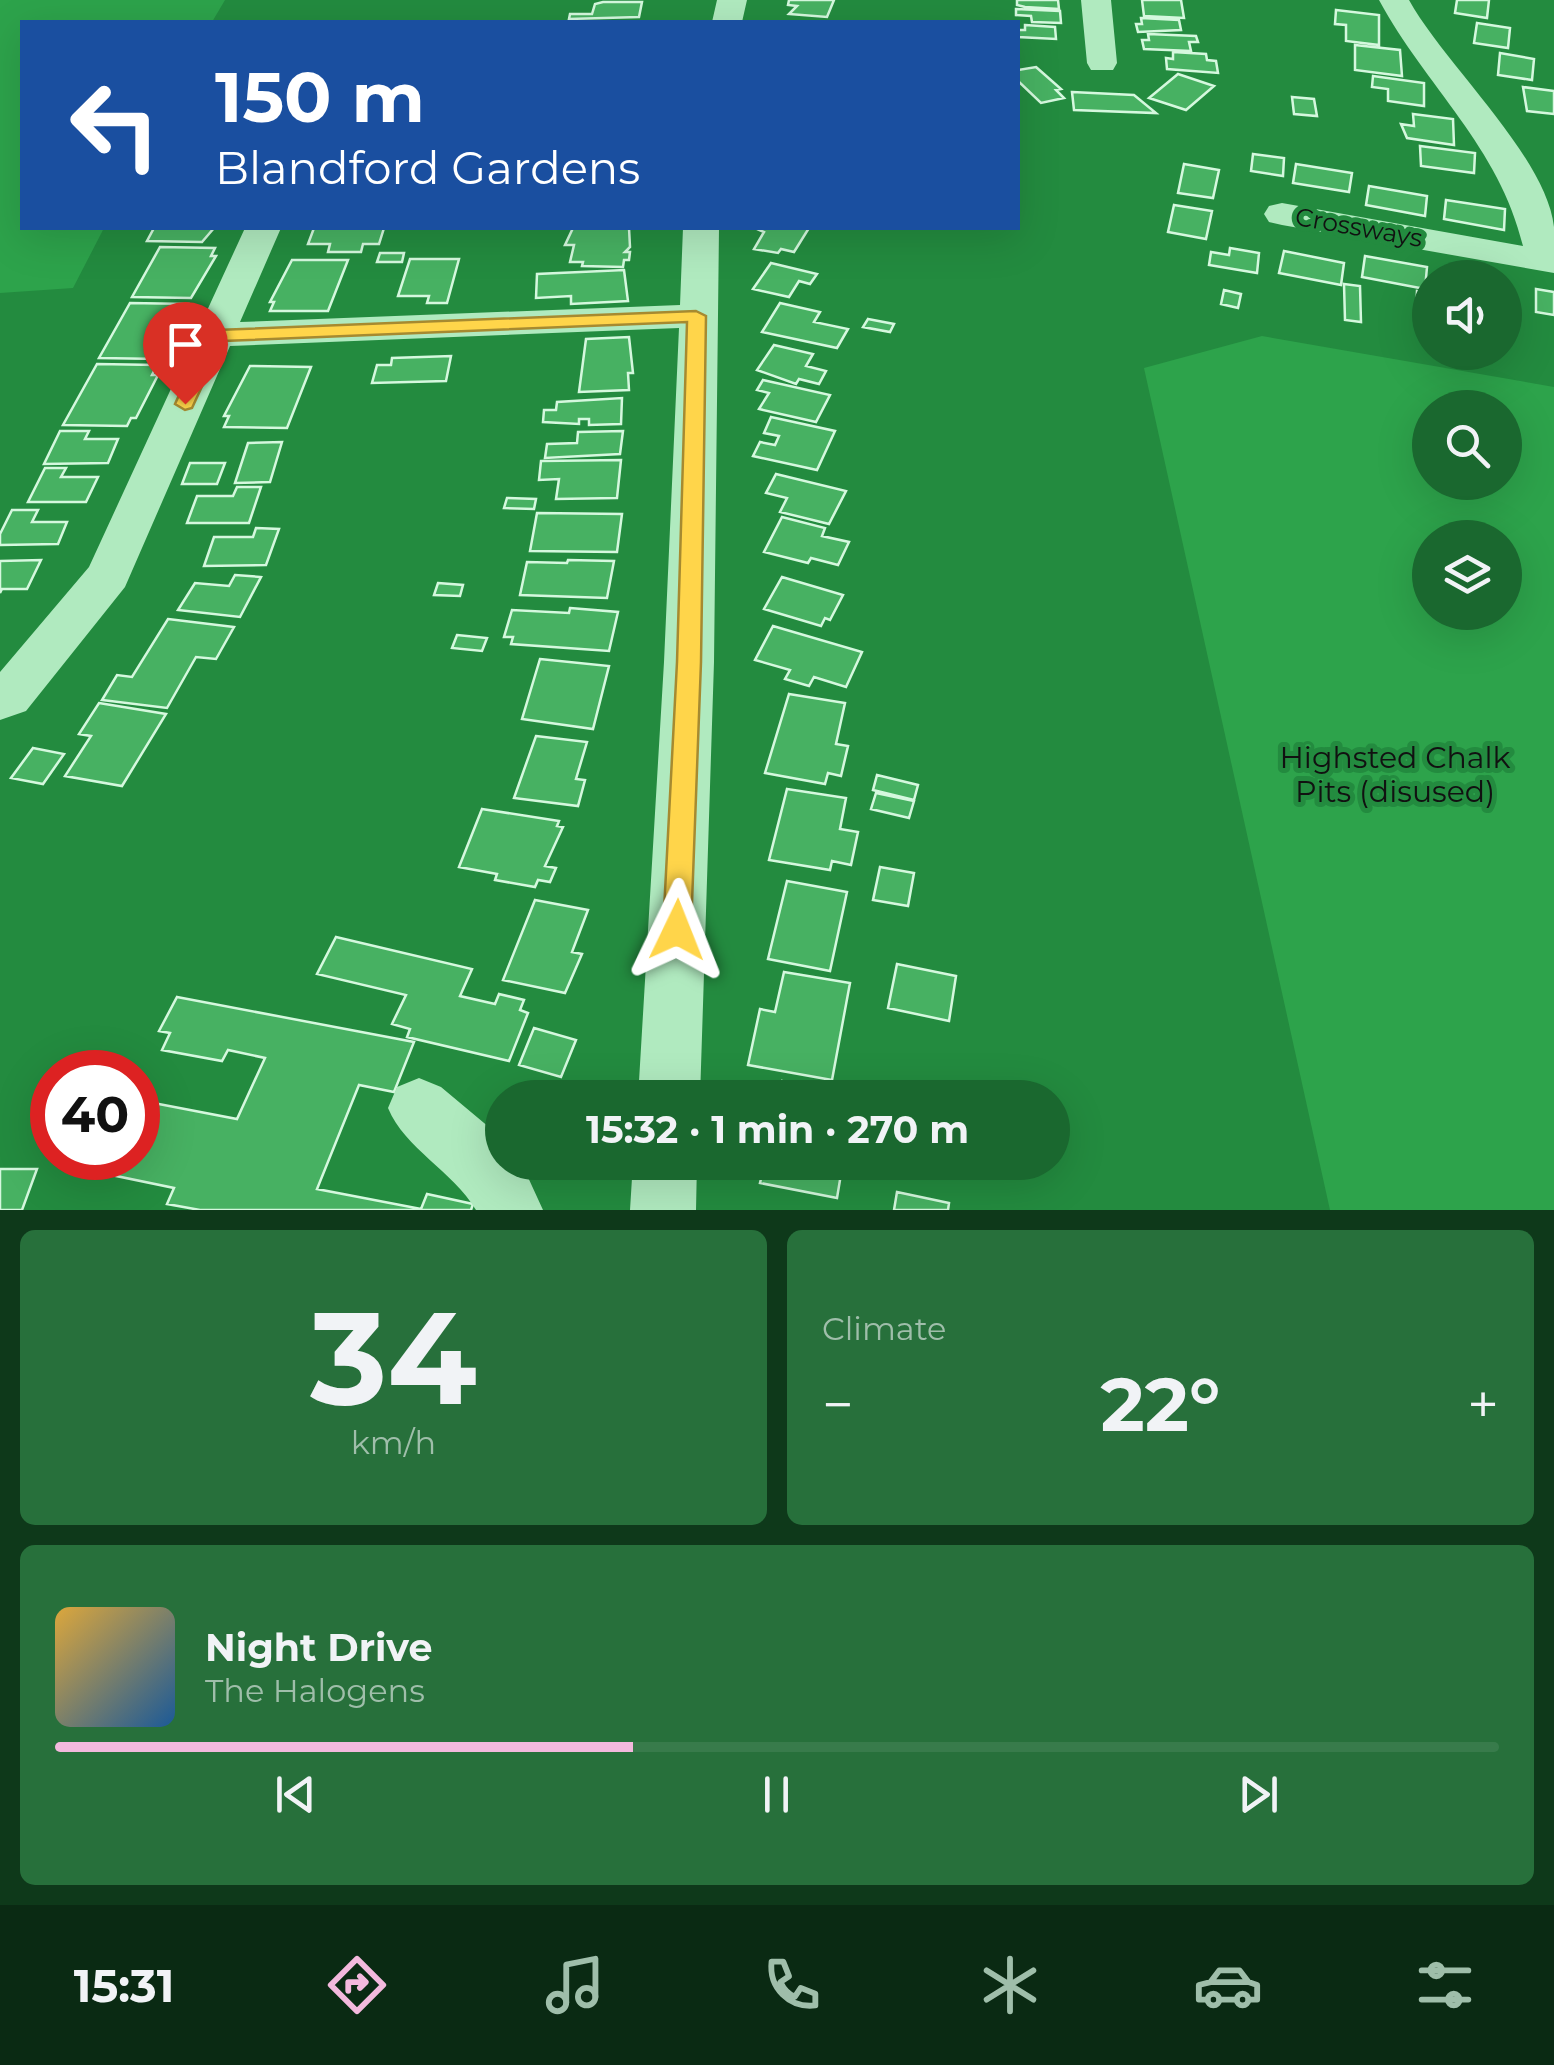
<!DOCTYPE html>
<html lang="en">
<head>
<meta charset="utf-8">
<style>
  body { margin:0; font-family:Montserrat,sans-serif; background:#27703b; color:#f1f3f6; height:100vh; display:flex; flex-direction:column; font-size:38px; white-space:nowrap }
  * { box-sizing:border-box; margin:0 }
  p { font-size:32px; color:#9fbeaa }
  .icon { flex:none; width:55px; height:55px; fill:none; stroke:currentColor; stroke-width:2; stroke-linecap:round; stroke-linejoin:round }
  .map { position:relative; height:1210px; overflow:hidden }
  .panel { display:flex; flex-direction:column; gap:20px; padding:20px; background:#0e391a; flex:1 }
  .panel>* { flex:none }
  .banner { position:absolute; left:20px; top:20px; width:1000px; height:210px; border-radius:0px; box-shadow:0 10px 40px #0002; background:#1a4fa0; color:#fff; overflow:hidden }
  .tools { position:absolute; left:1412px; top:260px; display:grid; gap:20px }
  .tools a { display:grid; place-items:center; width:110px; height:110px; border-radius:50%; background:#1a682f; box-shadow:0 10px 40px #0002; font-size:50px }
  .speed { position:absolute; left:30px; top:1050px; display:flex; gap:20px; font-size:50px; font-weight:700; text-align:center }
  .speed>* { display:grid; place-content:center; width:130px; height:130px; border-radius:50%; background:#1a682f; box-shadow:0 10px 40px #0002; line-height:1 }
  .speed .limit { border:15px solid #d22; background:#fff; color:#111 }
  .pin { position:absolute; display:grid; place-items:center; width:85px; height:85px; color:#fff; margin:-102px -42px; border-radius:50% 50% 50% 0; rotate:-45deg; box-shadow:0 0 10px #0007 }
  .pin .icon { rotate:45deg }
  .me { position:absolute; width:110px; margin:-55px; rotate:2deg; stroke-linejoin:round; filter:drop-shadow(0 0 8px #0008) }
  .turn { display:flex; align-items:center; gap:35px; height:210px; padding:0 30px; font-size:45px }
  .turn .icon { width:130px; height:130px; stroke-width:2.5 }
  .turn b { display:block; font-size:70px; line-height:85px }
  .big { font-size:75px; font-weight:700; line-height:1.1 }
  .panel .widget { flex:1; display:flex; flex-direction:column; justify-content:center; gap:15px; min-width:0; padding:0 35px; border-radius:15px; background:#27703b }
  .panel .dial { align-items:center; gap:0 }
  .dial b { font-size:130px; line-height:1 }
  .song { display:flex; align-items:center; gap:30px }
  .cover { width:120px; height:120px; border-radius:15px; background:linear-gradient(135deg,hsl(40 70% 55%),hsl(210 70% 35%)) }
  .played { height:10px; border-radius:5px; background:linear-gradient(90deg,#f3b9dd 40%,#387b4b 40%) }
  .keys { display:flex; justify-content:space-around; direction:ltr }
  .heat { display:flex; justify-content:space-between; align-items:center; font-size:55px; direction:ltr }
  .panel .tiles { flex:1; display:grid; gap:20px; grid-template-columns:1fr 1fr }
  .widget:last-child { grid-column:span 2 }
  .trip { position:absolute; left:485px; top:1080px; width:585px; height:100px; border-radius:50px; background:#1a682f; box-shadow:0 10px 40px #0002; font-weight:700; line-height:100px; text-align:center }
  .menu { display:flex; height:160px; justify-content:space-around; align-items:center; background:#0a2a13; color:#9fbeaa }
  .menu .icon { width:70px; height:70px }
  .menu .on { color:#f3b9dd }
  .menu b { font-size:45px; color:#f1f3f6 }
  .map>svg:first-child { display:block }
  .green { fill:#2da34b; fill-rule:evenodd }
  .building { fill:#47b162; stroke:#d5f8de; stroke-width:2.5 }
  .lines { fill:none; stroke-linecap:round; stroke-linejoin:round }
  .minor { fill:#b0eabf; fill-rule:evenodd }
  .route { fill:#ffd54a; stroke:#a68a30; stroke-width:2.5 }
  .labels { text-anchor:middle; stroke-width:10; stroke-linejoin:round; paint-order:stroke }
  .far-street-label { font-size:25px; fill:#111; stroke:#238b3f }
  .park-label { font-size:30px; fill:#111; stroke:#238b3f }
</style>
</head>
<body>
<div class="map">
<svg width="1554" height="1210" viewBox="0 0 1554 1210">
  <rect width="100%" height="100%" fill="#238b3f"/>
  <path class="green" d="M 0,0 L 225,0 L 212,22 L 22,22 L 22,228 L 104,228 L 73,288 L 0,293 Z
    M 1262,336 L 1554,387 L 1554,1210 L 1330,1210 L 1144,368 ZM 1430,408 L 1505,408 L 1505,482 L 1430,482 ZM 1430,538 L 1505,538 L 1505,612 L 1430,612 Z"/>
  <path class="building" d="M 789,0 L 834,0 L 827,17 L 789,14 L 797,6 L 788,5 Z
    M 1017,0 L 1058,0 L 1059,9 L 1025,7 L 1017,5 Z
    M 1142,0 L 1181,0 L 1184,18 L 1144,16 Z
    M 1457,0 L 1489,0 L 1487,18 L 1455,13 Z
    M 603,2 L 642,2 L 639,17 L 569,19 L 570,14 L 592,14 L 595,4 Z
    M 1016,9 L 1060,11 L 1061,23 L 1032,22 L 1031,16 L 1016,15 Z
    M 1336,10 L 1379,15 L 1379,45 L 1346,41 L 1346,25 L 1335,24 Z
    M 1141,18 L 1179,20 L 1181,30 L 1138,32 L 1136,24 L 1142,24 Z
    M 1477,23 L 1510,28 L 1508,48 L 1474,43 Z
    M 1025,25 L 1055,27 L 1056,39 L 1018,37 L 1018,30 L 1025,30 Z
    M 1148,34 L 1196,36 L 1198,42 L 1189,42 L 1191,51 L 1144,49 L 1142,40 L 1149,40 Z
    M 1355,45 L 1400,50 L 1402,76 L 1355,70 Z
    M 1173,52 L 1206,54 L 1207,60 L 1216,61 L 1218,73 L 1167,69 L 1166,58 L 1173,59 Z
    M 1500,53 L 1534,59 L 1532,80 L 1498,75 Z
    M 1036,67 L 1061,89 L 1056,90 L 1064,98 L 1041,103 L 1018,81 L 1018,70 Z
    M 1178,74 L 1214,86 L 1186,110 L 1149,98 Z
    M 1373,76 L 1424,83 L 1424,106 L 1388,101 L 1388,89 L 1372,87 Z
    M 1523,87 L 1554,91 L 1554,114 L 1527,111 Z
    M 1072,92 L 1134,95 L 1156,113 L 1074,110 Z
    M 1292,97 L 1314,99 L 1317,116 L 1294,114 Z
    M 1413,114 L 1453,119 L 1454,145 L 1407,138 L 1401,124 L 1414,126 Z
    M 1420,146 L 1475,153 L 1474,173 L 1421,166 Z
    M 1253,154 L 1284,158 L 1283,176 L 1251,171 Z
    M 1184,164 L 1219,170 L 1213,198 L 1178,193 Z
    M 1296,164 L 1352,173 L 1349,192 L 1293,183 Z
    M 1369,186 L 1427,196 L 1425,216 L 1366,205 Z
    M 1446,200 L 1505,209 L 1504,230 L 1444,219 Z
    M 1174,205 L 1212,211 L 1206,239 L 1168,232 Z
    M 154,228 L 214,228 L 202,242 L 147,241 Z
    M 314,228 L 384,228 L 379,244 L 363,244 L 361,252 L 328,252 L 330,244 L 308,244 Z
    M 573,228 L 629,228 L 630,247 L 625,252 L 630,252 L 629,260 L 624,260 L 623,267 L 582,266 L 583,262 L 570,262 L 574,245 L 565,245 Z
    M 755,228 L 809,228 L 794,252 L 781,249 L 778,253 L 754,249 L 764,232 Z
    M 160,247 L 215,248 L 211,256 L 216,256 L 191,298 L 132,297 Z
    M 1230,248 L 1259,253 L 1257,273 L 1209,265 L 1211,252 L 1229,255 Z
    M 1284,251 L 1344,263 L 1341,285 L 1279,273 Z
    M 380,253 L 404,253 L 402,262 L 377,262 Z
    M 1365,256 L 1427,267 L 1425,289 L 1362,277 Z
    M 410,259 L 459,259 L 447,303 L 427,303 L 429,296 L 398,296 Z
    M 292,260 L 348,260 L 328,311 L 270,311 L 274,302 L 270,302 Z
    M 771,263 L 817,274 L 810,284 L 799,281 L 789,297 L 753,289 Z
    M 624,270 L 628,301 L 571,304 L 571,296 L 536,298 L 537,274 Z
    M 1344,284 L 1360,286 L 1361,322 L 1345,320 Z
    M 1536,289 L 1554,292 L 1554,315 L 1536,312 Z
    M 1224,290 L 1241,294 L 1238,308 L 1221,304 Z
    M 1417,291 L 1430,293 L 1430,311 L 1416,309 Z
    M 130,303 L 188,304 L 184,313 L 188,313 L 168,352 L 164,352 L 161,359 L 99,358 Z
    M 780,303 L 820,312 L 814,322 L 848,329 L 837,348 L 762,332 Z
    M 868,319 L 894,324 L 890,332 L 863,327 Z
    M 629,337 L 633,373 L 628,373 L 629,390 L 579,392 L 586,339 Z
    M 774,345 L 813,354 L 806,366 L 826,371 L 819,384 L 799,379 L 796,384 L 757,370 Z
    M 451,356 L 446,381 L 372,383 L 377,365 L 391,365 L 392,358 Z
    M 97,364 L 157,365 L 152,375 L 158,375 L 136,418 L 131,418 L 127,426 L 63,425 Z
    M 250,366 L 311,367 L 287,428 L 224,427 L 229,416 L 224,416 Z
    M 763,380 L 830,395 L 816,422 L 759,409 L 769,393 L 757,390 Z
    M 622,398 L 621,424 L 589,425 L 589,419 L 579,419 L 579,424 L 543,422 L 544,410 L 556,410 L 557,402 Z
    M 771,417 L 835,431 L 817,470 L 753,456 L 760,442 L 775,445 L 779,436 L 764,433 Z
    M 60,431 L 89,431 L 85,439 L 118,439 L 108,463 L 44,464 Z
    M 623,431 L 620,454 L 545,458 L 547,444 L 577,443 L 578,432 Z
    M 282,442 L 270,482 L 235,483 L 248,443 Z
    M 621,460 L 617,498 L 556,499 L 559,479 L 539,480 L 541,461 Z
    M 190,463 L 225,463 L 217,484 L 182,484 Z
    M 45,468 L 66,468 L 61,477 L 98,477 L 86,502 L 28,502 Z
    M 776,474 L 846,491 L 829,524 L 780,512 L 787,498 L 766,493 Z
    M 237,487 L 261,487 L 249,523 L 187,523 L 197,496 L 233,496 Z
    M 507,498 L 536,499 L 534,509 L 504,508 Z
    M 12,510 L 38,510 L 32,522 L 67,522 L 58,544 L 0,545 L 0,534 Z
    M 537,513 L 622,514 L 617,552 L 530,551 Z
    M 782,517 L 825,528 L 822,536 L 849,542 L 838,565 L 811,558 L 808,563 L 764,552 Z
    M 256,528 L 279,529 L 266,565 L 204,566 L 214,537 L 253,537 Z
    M 41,560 L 27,589 L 2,589 L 0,593 L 0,561 Z
    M 568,560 L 614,561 L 607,598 L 520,595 L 527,562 L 567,563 Z
    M 235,575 L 261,577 L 240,617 L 178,610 L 195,583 L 229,586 Z
    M 782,577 L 843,595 L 830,620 L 825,618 L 821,626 L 764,609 Z
    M 438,583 L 463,585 L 460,596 L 434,595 Z
    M 570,608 L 618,612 L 609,651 L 511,644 L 513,637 L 504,637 L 512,610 L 569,613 Z
    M 168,619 L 234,627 L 216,659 L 196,657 L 167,708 L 102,700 L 117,675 L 132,677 Z
    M 773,626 L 862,652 L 846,687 L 814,677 L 809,686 L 785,679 L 790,670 L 755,660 Z
    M 457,635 L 487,638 L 482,651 L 452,648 Z
    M 540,659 L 609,666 L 593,729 L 522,719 Z
    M 789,694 L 845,703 L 836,744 L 848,746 L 841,776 L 828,773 L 825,784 L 765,773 Z
    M 99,703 L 166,714 L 122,786 L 65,776 L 91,736 L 79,734 Z
    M 536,736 L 587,742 L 576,779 L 585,780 L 578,806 L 514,798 Z
    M 33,748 L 64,754 L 43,784 L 11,778 Z
    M 877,775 L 918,785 L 914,800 L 873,790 Z
    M 787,789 L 846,798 L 840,829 L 858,832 L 851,865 L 832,861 L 830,870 L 769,860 Z
    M 876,793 L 914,801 L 909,818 L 871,809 Z
    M 482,809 L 559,821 L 557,826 L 563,827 L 545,866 L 556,868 L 550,882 L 538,880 L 535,887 L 495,880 L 497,874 L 459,867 Z
    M 880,867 L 914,873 L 908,906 L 873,900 Z
    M 787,881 L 847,892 L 830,971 L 768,959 Z
    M 535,900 L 588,910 L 572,952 L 582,954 L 565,993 L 503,980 Z
    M 336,937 L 472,969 L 460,996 L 495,1004 L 499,994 L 524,1000 L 520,1010 L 528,1013 L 509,1061 L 407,1037 L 410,1029 L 392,1024 L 406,995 L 317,974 Z
    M 897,964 L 956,976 L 949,1021 L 888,1008 Z
    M 784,972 L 850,983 L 832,1080 L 748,1065 L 760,1009 L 775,1012 Z
    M 177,997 L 414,1042 L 394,1092 L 359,1085 L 317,1189 L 421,1209 L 427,1194 L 473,1204 L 471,1210 L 200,1210 L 167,1204 L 174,1188 L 97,1172 L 104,1158 L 138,1158 L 138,1100 L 237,1119 L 265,1058 L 228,1050 L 222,1061 L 162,1050 L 170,1033 L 159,1031 Z
    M 534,1028 L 576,1040 L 561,1077 L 519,1065 Z
    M 782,1081 L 854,1095 L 854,1098 L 778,1098 Z
    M 765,1162 L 843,1162 L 837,1198 L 760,1183 Z
    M 0,1169 L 37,1169 L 22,1210 L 0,1210 Z
    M 897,1192 L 949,1203 L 948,1210 L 894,1210 Z"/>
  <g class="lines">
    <path class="minor" d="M 717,0 L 747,0 L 742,22 L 712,22 Z
      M 1081,0 L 1111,0 L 1117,63 L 1113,70 L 1091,70 L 1087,63 Z
      M 1379,0 L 1409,0 C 1445,65 1546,156 1554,227 C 1554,242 1554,258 1554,273 L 1282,225 L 1269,222 L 1264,214 L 1269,206 L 1282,203 L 1523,246 C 1499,146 1426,87 1379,0 Z
      M 245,228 L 281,228 L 240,322 L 680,305 L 683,228 L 719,228 L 714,662 L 700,1098 L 638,1098 L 664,662 L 679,328 L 230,346 L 125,587 L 26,711 L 0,720 L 0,672 L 89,567 Z
      M 419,1078 L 441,1087 L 502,1138 L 502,1162 L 521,1162 L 543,1210 L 476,1210 C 452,1170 405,1149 388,1108 L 397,1087 Z
      M 633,1162 L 697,1162 L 696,1210 L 630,1210 Z"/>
  </g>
  <path class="route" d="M 696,311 L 706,316 L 701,662 L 691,930 L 687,939 L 677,943 L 668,939 L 663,930 L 677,662 L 687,322 L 223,341 L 192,408 L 185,410 L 175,404 L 206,335 L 216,330 Z"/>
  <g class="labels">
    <g class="far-street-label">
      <text transform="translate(1359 227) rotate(10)" y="9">Crossways</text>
    </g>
    <g class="park-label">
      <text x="1395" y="768">Highsted Chalk<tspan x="1395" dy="34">Pits (disused)</tspan></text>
    </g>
  </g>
</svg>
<div class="tools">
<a><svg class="icon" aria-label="sound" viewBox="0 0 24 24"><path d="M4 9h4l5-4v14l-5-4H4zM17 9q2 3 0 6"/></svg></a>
<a><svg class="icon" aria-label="search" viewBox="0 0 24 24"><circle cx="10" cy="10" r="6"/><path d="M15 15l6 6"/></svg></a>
<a><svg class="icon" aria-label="layers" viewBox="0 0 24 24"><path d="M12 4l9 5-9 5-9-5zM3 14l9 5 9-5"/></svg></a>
</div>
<div class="speed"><div class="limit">40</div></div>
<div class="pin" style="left:185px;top:404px;background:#d93025"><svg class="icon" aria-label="arrive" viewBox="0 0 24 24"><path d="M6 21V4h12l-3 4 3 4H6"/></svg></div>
<svg class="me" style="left:677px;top:930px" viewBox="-20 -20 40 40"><path d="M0-17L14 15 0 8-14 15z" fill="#ffd54a" stroke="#fff" stroke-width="4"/></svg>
<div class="trip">15:32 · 1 min · 270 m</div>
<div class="banner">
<div class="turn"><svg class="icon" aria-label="left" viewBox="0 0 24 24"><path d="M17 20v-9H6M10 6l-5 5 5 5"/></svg><div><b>150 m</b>Blandford Gardens</div></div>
</div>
</div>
<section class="panel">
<div class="tiles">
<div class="widget dial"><b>34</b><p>km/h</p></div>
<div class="widget"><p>Climate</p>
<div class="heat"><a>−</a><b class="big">22°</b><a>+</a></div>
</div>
<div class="widget">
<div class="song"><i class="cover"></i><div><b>Night Drive</b><p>The Halogens</p></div></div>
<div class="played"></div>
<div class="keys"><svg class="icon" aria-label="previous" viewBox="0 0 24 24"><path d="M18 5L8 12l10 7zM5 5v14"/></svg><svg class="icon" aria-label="pause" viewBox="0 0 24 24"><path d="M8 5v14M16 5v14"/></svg><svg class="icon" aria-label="next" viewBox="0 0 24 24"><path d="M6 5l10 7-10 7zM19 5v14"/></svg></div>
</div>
</div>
</section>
<nav class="menu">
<b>15:31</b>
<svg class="icon on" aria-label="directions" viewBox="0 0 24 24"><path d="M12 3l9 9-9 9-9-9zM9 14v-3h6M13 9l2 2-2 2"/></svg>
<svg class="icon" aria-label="music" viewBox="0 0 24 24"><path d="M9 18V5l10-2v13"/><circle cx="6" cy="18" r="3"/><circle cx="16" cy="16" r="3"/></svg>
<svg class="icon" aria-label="phone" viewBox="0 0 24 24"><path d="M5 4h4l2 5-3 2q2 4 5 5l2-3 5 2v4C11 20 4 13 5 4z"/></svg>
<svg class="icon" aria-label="climate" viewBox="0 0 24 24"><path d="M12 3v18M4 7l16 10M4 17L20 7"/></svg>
<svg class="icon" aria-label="car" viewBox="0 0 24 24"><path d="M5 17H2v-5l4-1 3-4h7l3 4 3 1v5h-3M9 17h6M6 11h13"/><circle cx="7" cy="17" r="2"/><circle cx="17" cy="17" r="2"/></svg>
<svg class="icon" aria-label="filters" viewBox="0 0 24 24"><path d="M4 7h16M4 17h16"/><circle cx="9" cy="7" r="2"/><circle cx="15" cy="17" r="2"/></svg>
</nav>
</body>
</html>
